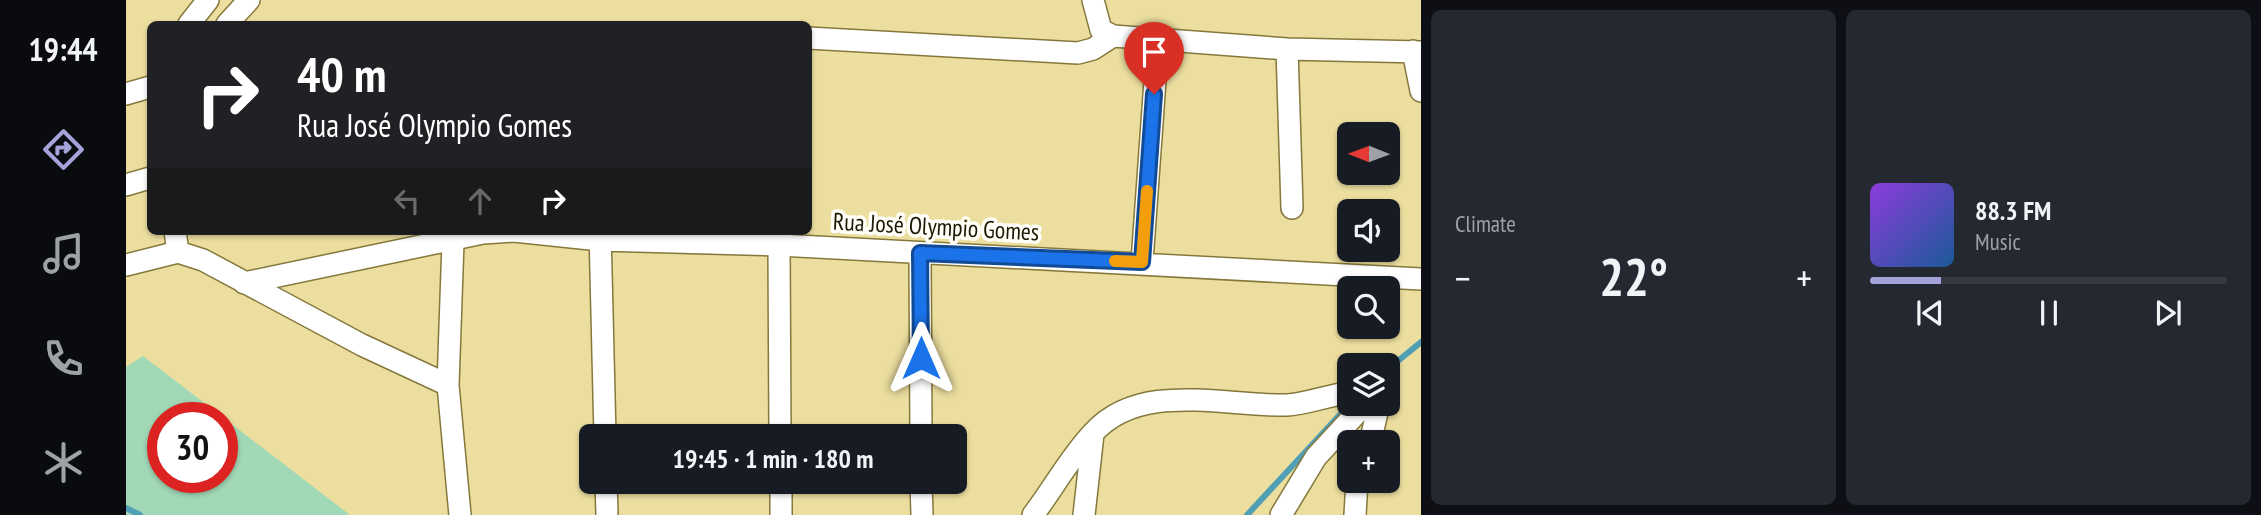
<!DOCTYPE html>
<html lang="en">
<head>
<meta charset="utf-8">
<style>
  body { margin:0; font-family:"PT Sans Narrow",sans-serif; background:#242831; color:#f1f3f6; height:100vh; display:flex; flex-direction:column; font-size:26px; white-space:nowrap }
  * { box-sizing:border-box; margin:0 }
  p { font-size:23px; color:#9ea1a6 }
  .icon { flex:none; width:38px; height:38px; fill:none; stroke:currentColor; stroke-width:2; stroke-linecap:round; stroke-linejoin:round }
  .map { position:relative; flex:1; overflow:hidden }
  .sheet { display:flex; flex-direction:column; gap:10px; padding:10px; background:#0d0f14; width:840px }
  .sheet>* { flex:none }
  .top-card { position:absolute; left:21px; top:21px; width:665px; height:214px; border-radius:10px; box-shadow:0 2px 5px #0004; background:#202124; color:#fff; overflow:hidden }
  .needle { width:46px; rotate:271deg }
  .controls { position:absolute; left:1211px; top:122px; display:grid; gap:14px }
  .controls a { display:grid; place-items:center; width:63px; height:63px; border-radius:10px; background:#171b24; box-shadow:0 2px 5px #0004; font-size:35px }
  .speed { position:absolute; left:21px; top:402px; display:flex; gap:14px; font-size:35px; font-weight:700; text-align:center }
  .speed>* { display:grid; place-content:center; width:91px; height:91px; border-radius:50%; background:#171b24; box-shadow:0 2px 5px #0004; line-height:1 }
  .speed .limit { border:10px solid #d22; background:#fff; color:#111 }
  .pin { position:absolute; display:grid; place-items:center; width:60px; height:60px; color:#fff; margin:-72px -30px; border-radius:50% 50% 50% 0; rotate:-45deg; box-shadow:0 0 7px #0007 }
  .pin .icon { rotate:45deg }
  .me { position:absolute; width:77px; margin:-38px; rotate:0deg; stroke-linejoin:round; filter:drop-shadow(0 0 5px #0008) }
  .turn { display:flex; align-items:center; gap:24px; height:147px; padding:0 35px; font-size:32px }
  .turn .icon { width:91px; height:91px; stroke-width:2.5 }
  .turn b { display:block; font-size:49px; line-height:60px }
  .lanes { display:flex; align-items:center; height:66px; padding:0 35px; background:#0003; justify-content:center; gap:35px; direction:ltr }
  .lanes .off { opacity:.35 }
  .big { font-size:52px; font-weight:600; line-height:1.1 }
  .sheet .tile { flex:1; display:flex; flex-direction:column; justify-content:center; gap:10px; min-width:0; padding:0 24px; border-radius:10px; background:#242831 }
  .song { display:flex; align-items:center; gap:21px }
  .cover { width:84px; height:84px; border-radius:10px; background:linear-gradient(135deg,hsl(270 70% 55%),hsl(210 70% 35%)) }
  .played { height:7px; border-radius:4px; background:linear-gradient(90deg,#a4a3da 20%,#363941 20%) }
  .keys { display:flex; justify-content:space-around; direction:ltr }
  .heat { display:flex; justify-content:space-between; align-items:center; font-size:38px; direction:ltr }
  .sheet .tiles { flex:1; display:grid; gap:10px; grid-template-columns:repeat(2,1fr) }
  .trip { position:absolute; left:453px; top:424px; width:388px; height:70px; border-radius:10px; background:#171b24; box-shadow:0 2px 5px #0004; font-weight:600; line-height:70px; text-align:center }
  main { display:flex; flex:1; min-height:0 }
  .menu { display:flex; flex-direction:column; width:126px; justify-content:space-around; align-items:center; background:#090b0e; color:#9ea1a6 }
  .menu .icon { width:49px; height:49px }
  .menu .on { color:#a4a3da }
  .menu b { font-size:32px; color:#f1f3f6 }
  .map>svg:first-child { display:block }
  .green { fill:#a1d8b6; fill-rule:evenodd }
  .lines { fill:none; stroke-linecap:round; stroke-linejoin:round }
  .stream { stroke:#519fb4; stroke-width:6 }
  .minor-casing { stroke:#85783c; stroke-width:24 }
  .minor { stroke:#fff; stroke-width:21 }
  .route-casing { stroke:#114b97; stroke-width:18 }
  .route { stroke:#1a73e8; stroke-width:12 }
  .slow { stroke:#f59e0b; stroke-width:12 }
  .labels { text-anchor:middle; stroke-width:7; stroke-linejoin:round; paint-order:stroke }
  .street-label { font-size:24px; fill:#1d1801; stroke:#fffef8 }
</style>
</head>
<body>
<main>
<nav class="menu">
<b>19:44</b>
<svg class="icon on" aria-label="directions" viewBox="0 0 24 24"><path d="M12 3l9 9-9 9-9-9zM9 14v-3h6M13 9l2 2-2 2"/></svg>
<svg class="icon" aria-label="music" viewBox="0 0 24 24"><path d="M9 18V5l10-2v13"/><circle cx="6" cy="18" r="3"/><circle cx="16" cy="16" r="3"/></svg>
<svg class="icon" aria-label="phone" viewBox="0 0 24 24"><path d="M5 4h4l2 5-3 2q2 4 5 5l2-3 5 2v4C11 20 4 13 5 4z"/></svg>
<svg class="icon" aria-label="climate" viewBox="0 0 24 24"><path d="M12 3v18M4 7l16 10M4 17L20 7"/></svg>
</nav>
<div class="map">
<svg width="1295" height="515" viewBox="0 0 1295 515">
  <rect width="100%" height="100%" fill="#ebde9f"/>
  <path class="green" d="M 17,356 L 224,515 L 0,515 L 0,367 ZM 37,418 L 96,418 L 96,478 L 37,478 Z"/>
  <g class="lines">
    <path class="stream" d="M 1262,369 L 1295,342
      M 0,508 L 14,515
      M 1121,515 L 1221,407"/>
    <g class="minor-casing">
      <path id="minor" d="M 967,0 L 975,30 L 987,36 L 1161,49 L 1295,52
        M 63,24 L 82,0
        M 101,24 L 123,0
        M 682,38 L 952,53 L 967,49 L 987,36
        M 1161,49 L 1166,208
        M 1287,51 L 1295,91
        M 0,94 L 24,87
        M 0,185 L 24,178
        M 49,231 L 52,252
        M 474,231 L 479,436
        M 653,245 L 654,436
        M 794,253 L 795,436
        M 1016,262 L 1032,39
        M 0,265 L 52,252 L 77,260 L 236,345 L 322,385 L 327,242
        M 118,283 L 357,233 L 388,231 L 474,240 L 653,245 L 1295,279
        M 322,385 L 334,515
        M 1244,443 L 1253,404
        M 480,481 L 481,515
        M 655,481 L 655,515
        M 795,481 L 796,515
        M 907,515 C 927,489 944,457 967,433 C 1015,380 1099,407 1161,405 C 1181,404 1202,395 1223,393
        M 958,515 L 967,434
        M 1155,515 L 1190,457 L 1239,404
        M 1229,515 L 1231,481"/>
    </g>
    <use href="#minor" class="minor"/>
  </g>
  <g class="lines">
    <g class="route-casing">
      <path id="route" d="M 795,358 L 794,253 L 1016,262 L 1028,94"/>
    </g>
    <use href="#route" class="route"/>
    <path class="slow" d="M 989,261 L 1016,262 L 1021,191"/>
  </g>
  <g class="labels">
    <g class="street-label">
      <text transform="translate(810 227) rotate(3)" y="8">Rua José Olympio Gomes</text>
    </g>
  </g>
</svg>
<div class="controls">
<a><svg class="needle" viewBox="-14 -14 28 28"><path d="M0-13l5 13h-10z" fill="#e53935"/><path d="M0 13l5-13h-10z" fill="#9ea1a6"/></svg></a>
<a><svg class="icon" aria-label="sound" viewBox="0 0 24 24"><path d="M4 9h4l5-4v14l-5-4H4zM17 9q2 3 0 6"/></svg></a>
<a><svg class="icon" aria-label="search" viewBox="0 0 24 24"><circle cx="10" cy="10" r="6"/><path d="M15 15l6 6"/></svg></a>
<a><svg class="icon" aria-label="layers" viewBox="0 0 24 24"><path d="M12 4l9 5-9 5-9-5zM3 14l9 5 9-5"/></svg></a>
<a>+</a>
</div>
<div class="speed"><div class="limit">30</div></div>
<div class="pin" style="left:1028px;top:94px;background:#d93025"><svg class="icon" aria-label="arrive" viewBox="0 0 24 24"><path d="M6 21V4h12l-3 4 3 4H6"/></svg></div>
<svg class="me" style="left:795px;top:358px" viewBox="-20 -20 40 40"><path d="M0-17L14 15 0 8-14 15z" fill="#1a73e8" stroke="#fff" stroke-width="4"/></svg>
<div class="trip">19:45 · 1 min · 180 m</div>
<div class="top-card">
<div class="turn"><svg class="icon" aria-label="right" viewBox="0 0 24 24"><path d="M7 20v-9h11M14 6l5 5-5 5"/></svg><div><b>40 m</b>Rua José Olympio Gomes</div></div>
<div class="lanes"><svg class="icon off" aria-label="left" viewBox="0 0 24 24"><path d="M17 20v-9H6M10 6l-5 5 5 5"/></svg><svg class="icon off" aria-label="ahead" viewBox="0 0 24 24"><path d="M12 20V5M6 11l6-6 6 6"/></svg><svg class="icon" aria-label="right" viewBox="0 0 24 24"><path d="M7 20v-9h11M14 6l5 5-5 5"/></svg></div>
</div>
</div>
<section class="sheet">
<div class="tiles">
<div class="tile"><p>Climate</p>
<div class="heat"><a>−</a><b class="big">22°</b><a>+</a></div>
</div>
<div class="tile">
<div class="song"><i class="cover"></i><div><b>88.3 FM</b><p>Music</p></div></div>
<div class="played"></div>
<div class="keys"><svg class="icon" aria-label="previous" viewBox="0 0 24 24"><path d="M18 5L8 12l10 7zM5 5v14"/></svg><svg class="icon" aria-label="pause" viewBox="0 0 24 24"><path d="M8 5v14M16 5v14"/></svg><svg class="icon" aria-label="next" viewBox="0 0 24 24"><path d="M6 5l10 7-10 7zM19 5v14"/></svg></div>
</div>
</div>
</section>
</main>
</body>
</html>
